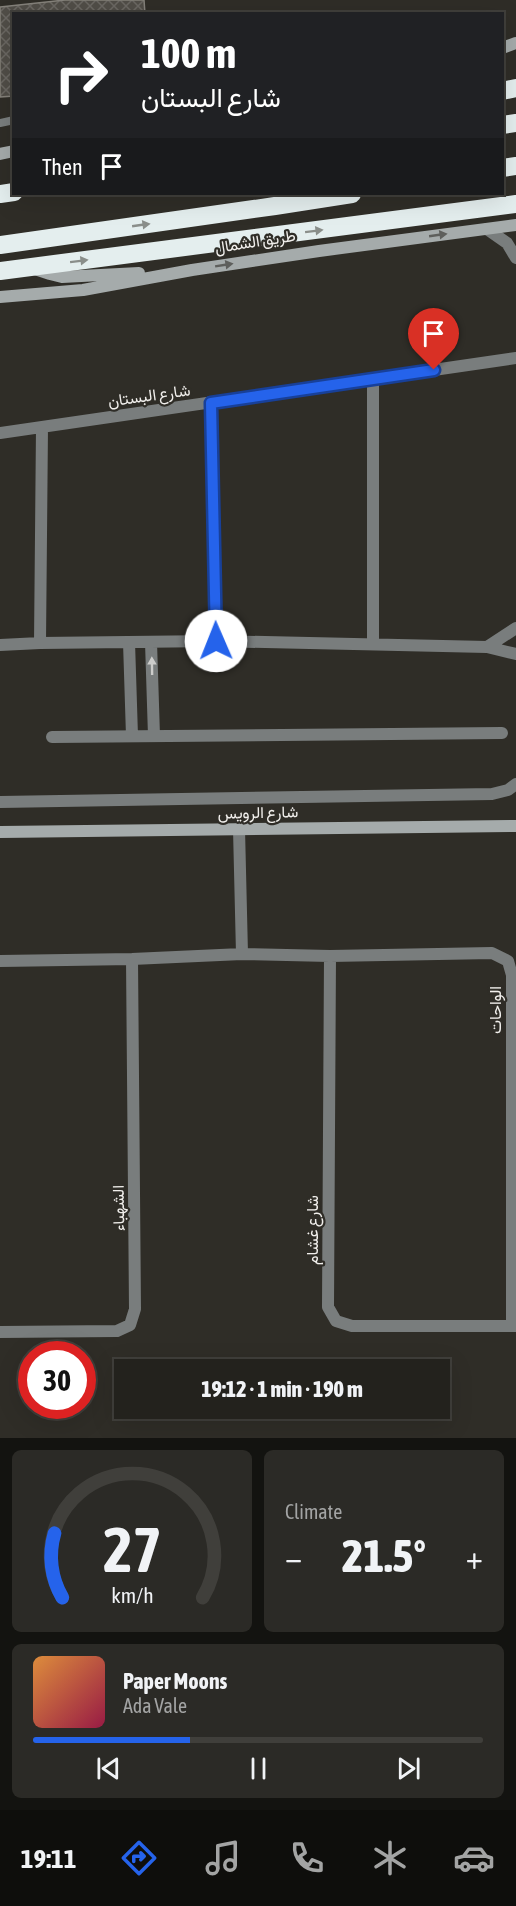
<!DOCTYPE html>
<html lang="en">
<head>
<meta charset="utf-8">
<style>
  body { margin:0; font-family:"Asap Condensed",Vazirmatn,sans-serif; background:#2b2a26; color:#f1f3f6; height:100vh; display:flex; flex-direction:column; font-size:22px; white-space:nowrap }
  * { box-sizing:border-box; margin:0 }
  p { font-size:20px; color:#a3a4a4 }
  .icon { flex:none; width:33px; height:33px; fill:none; stroke:currentColor; stroke-width:2; stroke-linecap:round; stroke-linejoin:round }
  .map { position:relative; height:1438px; overflow:hidden }
  .panel { display:flex; flex-direction:column; gap:12px; padding:12px; background:#131310; flex:1 }
  .panel>* { flex:none }
  .banner { position:absolute; left:12px; top:12px; width:492px; height:183px; border-radius:0px; box-shadow:0 6px 24px #0002,0 0 0 2px #403f3b; background:#202124; color:#fff; overflow:hidden }
  .speed { position:absolute; left:18px; top:1341px; display:flex; gap:12px; font-size:30px; font-weight:700; text-align:center }
  .speed>* { display:grid; place-content:center; width:78px; height:78px; border-radius:50%; background:#23221d; box-shadow:0 6px 24px #0002,0 0 0 2px #403f3b; line-height:1 }
  .speed .limit { border:9px solid #d22; background:#fff; color:#111 }
  .pin { position:absolute; display:grid; place-items:center; width:51px; height:51px; color:#fff; margin:-62px -26px; border-radius:50% 50% 50% 0; rotate:-45deg; box-shadow:0 0 6px #0007 }
  .pin .icon { rotate:45deg }
  .me { position:absolute; width:66px; margin:-33px; rotate:359deg; stroke-linejoin:round; filter:drop-shadow(0 0 4px #0008) }
  .turn { display:flex; align-items:center; gap:21px; height:126px; padding:0 30px; font-size:27px }
  .turn .icon { width:78px; height:78px; stroke-width:2.5 }
  .turn b { display:block; font-size:42px; line-height:51px }
  .then { display:flex; align-items:center; height:57px; padding:0 30px; background:#0003; gap:12px; font-size:22px }
  .big { font-size:45px; font-weight:800; line-height:1.1 }
  .panel .widget { flex:1; display:flex; flex-direction:column; justify-content:center; gap:9px; min-width:0; padding:0 21px; border-radius:9px; background:#2b2a26 }
  .panel .dial { align-items:center; gap:0 }
  .dial svg { height:156px; overflow:visible; fill:none; stroke:#403f3b; stroke-width:7; stroke-linecap:round; text-anchor:middle }
  .dial text { fill:#f1f3f6; stroke:none }
  .song { display:flex; align-items:center; gap:18px }
  .cover { width:72px; height:72px; border-radius:9px; background:linear-gradient(135deg,hsl(30 70% 55%),hsl(340 70% 35%)) }
  .played { height:6px; border-radius:3px; background:linear-gradient(90deg,#2563eb 35%,#403f3b 35%) }
  .keys { display:flex; justify-content:space-around; direction:ltr }
  .heat { display:flex; justify-content:space-between; align-items:center; font-size:33px; direction:ltr }
  .panel .tiles { flex:1; display:grid; gap:12px; grid-template-columns:1fr 1fr }
  .widget:last-child { grid-column:span 2 }
  .trip { position:absolute; left:114px; top:1359px; width:336px; height:60px; border-radius:0px; background:#23221d; box-shadow:0 6px 24px #0002,0 0 0 2px #403f3b; font-weight:800; line-height:60px; text-align:center }
  .tabs { display:flex; height:96px; justify-content:space-around; align-items:center; background:#0e0e0c; color:#a3a4a4 }
  .tabs .icon { width:42px; height:42px }
  .tabs .selected { color:#2563eb }
  .tabs b { font-size:27px; color:#f1f3f6 }
  .map>svg:first-child { display:block }
  .building { fill:url(#building-cross-hatch); stroke:#84817a; stroke-width:1.5 }
  .lines { fill:none; stroke-linecap:round; stroke-linejoin:round }
  .lane { stroke:#797d7d; stroke-width:8 }
  .street { stroke:#797d7d; stroke-width:12 }
  .secondary { stroke:#a5abab; stroke-width:12 }
  .highway { stroke:#e4eeee; stroke-width:18 }
  .oneway { fill:#8a8e8a }
  .oneway2 { fill:#5e5f5c }
  .oneway3 { fill:#cdcdcb }
  .route-casing { stroke:#184099; stroke-width:15 }
  .route { stroke:#2563eb; stroke-width:10 }
  .labels { text-anchor:middle; stroke-width:4.5; stroke-linejoin:round; paint-order:stroke }
  .street-label { font-size:16px; fill:#f1efec; stroke:#2f2d27 }
</style>
</head>
<body>
<div class="map">
<svg width="516" height="1438" viewBox="0 0 516 1438">
  <defs>
    <pattern id="building-cross-hatch" width="8" height="8" patternUnits="userSpaceOnUse" patternTransform="scale(1.5)"><rect width="8" height="8" fill="#504d47"/><path d="M0 0l8 8M0 8l8-8" fill="none" stroke="#6a6762"/></pattern>
  </defs>
  <rect width="100%" height="100%" fill="#2f2d27"/>
  <path class="building" d="M 65,0 L 144,0 L 145,14 L 14,14 L 14,96 L 0,97 L 0,7 Z"/>
  <g class="lines">
    <path class="lane" d="M 0,123 L 14,120"/>
    <path class="street" d="M 487,229 L 507,243 L 516,258
      M 373,380 L 373,644
      M 211,403 L 216,641
      M 0,433 L 516,358
      M 129,642 L 132,736
      M 151,642 L 154,736
      M 40,643 L 42,427
      M 0,645 L 40,643 L 216,641 L 487,647 L 516,654
      M 487,647 L 516,628
      M 52,737 L 502,733
      M 0,802 L 492,794 L 508,790 L 516,784
      M 239,829 L 242,954
      M 330,956 L 328,1307 L 336,1321 L 352,1326 L 516,1326
      M 0,961 L 132,959 L 242,954 L 330,956 L 492,953 L 508,961 L 512,975 L 512,1326
      M 0,1332 L 117,1331 L 130,1325 L 135,1309 L 132,959"/>
    <path class="secondary" d="M 502,48 L 516,43
      M 0,154 L 14,151
      M 35,269 L 50,274 L 62,277 L 139,273
      M 0,297 L 83,290 L 192,270 L 319,251 L 516,225
      M 0,832 L 516,826"/>
    <path class="highway" d="M 502,91 L 516,88
      M 502,125 L 516,123
      M 502,168 L 516,166
      M 0,194 L 14,192
      M 0,245 L 275,206 L 352,194
      M 0,271 L 516,204"/>
  </g>
  <defs><path id="oneway-solid" d="M-6-.8H1V-3.2L6.5 0L1 3.2V.8H-6Z" transform="scale(1.5)"/></defs>
  <g class="oneway">
    <use href="#oneway-solid" transform="translate(141 225) rotate(-8)"/>
    <use href="#oneway-solid" transform="translate(314 231) rotate(-7)"/>
    <use href="#oneway-solid" transform="translate(79 261) rotate(-7)"/>
  </g>
  <g class="oneway2">
    <use href="#oneway-solid" transform="translate(438 235) rotate(-8)"/>
    <use href="#oneway-solid" transform="translate(224 265) rotate(-9)"/>
  </g>
  <use class="oneway3" href="#oneway-solid" transform="translate(152 666) rotate(-91)"/>
  <g class="lines">
    <g class="route-casing">
      <path id="route" d="M 216,641 L 211,403 L 434,370"/>
    </g>
    <use href="#route" class="route"/>
  </g>
  <g class="labels">
    <g class="street-label">
      <text transform="translate(255 241) rotate(-9)" y="6">طريق الشمال</text>
      <text transform="translate(149 395) rotate(-8)" y="6">شارع البستان</text>
      <text transform="translate(258 812) rotate(-1)" y="6">شارع الرويس</text>
      <text transform="translate(495 1010) rotate(-90)" y="6">الواحات</text>
      <text transform="translate(118 1208) rotate(-91)" y="6">الشهباء</text>
      <text transform="translate(312 1230) rotate(-90)" y="6">شارع غشام</text>
    </g>
  </g>
</svg>
<div class="speed"><div class="limit">30</div></div>
<div class="pin" style="left:434px;top:370px;background:#d93025"><svg class="icon" aria-label="arrive" viewBox="0 0 24 24"><path d="M6 21V4h12l-3 4 3 4H6"/></svg></div>
<svg class="me" style="left:216px;top:641px" viewBox="-20 -20 40 40"><circle r="19" fill="#fff"/><path d="M0-13L10 11 0 6-10 11z" fill="#2563eb"/></svg>
<div class="trip">19:12 · 1 min · 190 m</div>
<div class="banner">
<div class="turn"><svg class="icon" aria-label="right" viewBox="0 0 24 24"><path d="M7 20v-9h11M14 6l5 5-5 5"/></svg><div><b>100 m</b>شارع البستان</div></div>
<div class="then">Then<svg class="icon" aria-label="arrive" viewBox="0 0 24 24"><path d="M6 21V4h12l-3 4 3 4H6"/></svg></div>
</div>
</div>
<section class="panel">
<div class="tiles">
<div class="widget dial"><svg viewBox="0 0 100 80">
<path d="M14 69A42 42 0 1 1 86 69"/>
<path d="M14 69A42 42 0 0 1 10 36" stroke="#2563eb"/>
<text x="50" y="56" font-size="32" font-weight="700">27</text>
<text x="50" y="72" font-size="11">km/h</text>
</svg></div>
<div class="widget"><p>Climate</p>
<div class="heat"><a>−</a><b class="big">21.5°</b><a>+</a></div>
</div>
<div class="widget">
<div class="song"><i class="cover"></i><div><b>Paper Moons</b><p>Ada Vale</p></div></div>
<div class="played"></div>
<div class="keys"><svg class="icon" aria-label="previous" viewBox="0 0 24 24"><path d="M18 5L8 12l10 7zM5 5v14"/></svg><svg class="icon" aria-label="pause" viewBox="0 0 24 24"><path d="M8 5v14M16 5v14"/></svg><svg class="icon" aria-label="next" viewBox="0 0 24 24"><path d="M6 5l10 7-10 7zM19 5v14"/></svg></div>
</div>
</div>
</section>
<nav class="tabs">
<b>19:11</b>
<svg class="icon selected" aria-label="directions" viewBox="0 0 24 24"><path d="M12 3l9 9-9 9-9-9zM9 14v-3h6M13 9l2 2-2 2"/></svg>
<svg class="icon" aria-label="music" viewBox="0 0 24 24"><path d="M9 18V5l10-2v13"/><circle cx="6" cy="18" r="3"/><circle cx="16" cy="16" r="3"/></svg>
<svg class="icon" aria-label="phone" viewBox="0 0 24 24"><path d="M5 4h4l2 5-3 2q2 4 5 5l2-3 5 2v4C11 20 4 13 5 4z"/></svg>
<svg class="icon" aria-label="climate" viewBox="0 0 24 24"><path d="M12 3v18M4 7l16 10M4 17L20 7"/></svg>
<svg class="icon" aria-label="car" viewBox="0 0 24 24"><path d="M5 17H2v-5l4-1 3-4h7l3 4 3 1v5h-3M9 17h6M6 11h13"/><circle cx="7" cy="17" r="2"/><circle cx="17" cy="17" r="2"/></svg>
</nav>
</body>
</html>
